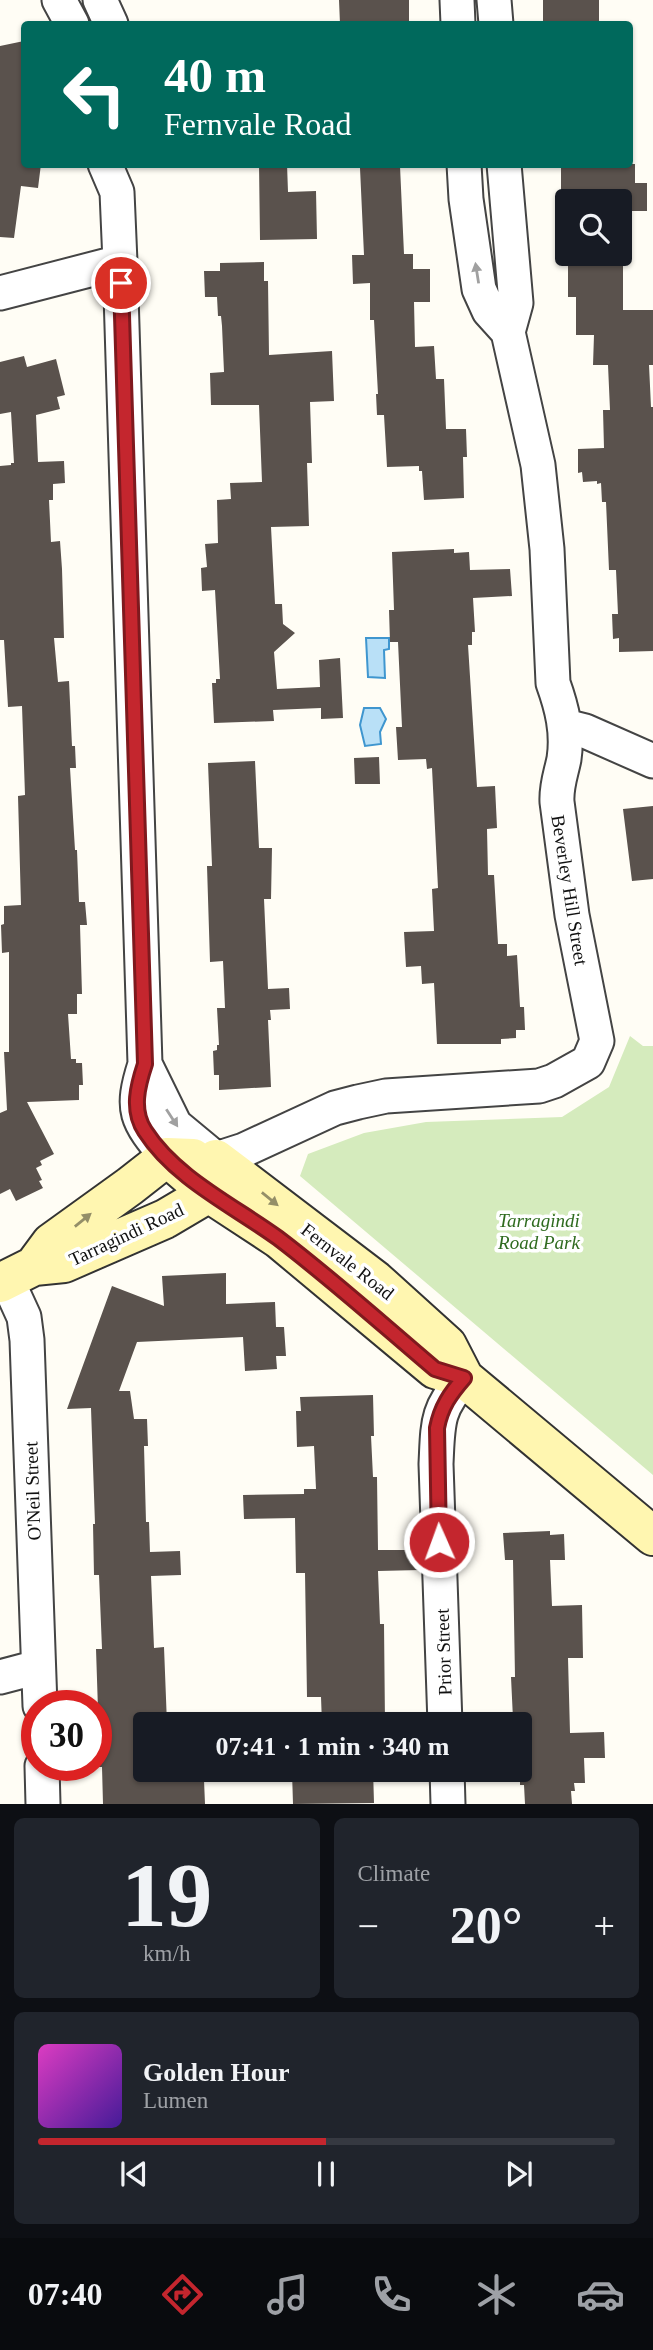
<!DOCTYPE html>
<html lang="en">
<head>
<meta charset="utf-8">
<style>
  body { margin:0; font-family:"Times New Roman",serif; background:#20242c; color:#f1f3f6; height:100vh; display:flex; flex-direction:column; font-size:26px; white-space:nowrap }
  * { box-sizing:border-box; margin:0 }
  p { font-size:23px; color:#9ea1a6 }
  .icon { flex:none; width:38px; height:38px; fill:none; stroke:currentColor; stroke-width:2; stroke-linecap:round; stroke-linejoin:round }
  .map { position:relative; height:1804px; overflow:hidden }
  .side { display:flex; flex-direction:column; gap:14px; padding:14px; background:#0d0f14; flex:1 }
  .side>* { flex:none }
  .banner { position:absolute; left:21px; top:21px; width:612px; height:147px; border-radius:7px; box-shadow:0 2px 5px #0004; background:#00695c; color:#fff; overflow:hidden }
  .tools { position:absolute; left:555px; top:189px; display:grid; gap:14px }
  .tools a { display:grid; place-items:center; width:77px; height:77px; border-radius:7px; background:#171b24; box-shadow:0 2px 5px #0004; font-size:35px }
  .speed { position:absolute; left:21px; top:1690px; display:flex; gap:14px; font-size:35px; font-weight:700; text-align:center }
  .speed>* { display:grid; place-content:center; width:91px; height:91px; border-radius:50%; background:#171b24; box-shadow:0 2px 5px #0004; line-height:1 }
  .speed .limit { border:10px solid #d22; background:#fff; color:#111 }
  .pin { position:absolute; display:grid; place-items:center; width:60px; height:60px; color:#fff; margin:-30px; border:4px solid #fff; border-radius:50%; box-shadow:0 2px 7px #0007 }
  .me { position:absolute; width:77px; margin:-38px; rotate:358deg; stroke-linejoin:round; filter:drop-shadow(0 0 5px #0008) }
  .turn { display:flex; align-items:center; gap:24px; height:147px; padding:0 28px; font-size:32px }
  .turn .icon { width:91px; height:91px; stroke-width:2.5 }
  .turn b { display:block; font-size:49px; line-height:60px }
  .big { font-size:52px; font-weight:700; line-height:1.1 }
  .side .widget { flex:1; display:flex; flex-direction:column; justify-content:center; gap:10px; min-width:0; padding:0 24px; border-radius:10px; background:#20242c }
  .side .dial { align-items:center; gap:0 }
  .dial b { font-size:91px; line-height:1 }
  .song { display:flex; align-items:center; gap:21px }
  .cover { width:84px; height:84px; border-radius:10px; background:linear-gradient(135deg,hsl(310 70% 55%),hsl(260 70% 35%)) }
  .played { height:7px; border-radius:4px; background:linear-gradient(90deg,#c4262e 50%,#363941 50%) }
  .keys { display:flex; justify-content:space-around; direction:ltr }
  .heat { display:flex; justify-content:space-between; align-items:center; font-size:38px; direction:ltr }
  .side .tiles { flex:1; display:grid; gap:14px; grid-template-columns:1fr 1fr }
  .widget:last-child { grid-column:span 2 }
  .trip { position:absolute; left:133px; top:1712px; width:399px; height:70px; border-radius:7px; background:#171b24; box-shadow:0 2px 5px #0004; font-weight:700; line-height:70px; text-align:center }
  .tab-bar { display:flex; height:112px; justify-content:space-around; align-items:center; background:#090b0e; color:#9ea1a6 }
  .tab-bar .icon { width:49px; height:49px }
  .tab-bar .on { color:#c4262e }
  .tab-bar b { font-size:32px; color:#f1f3f6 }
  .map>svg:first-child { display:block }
  .green { fill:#d5ebbd }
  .water { fill:#b9e0f7; stroke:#3f96cf; stroke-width:2 }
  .building { fill:#5a524d }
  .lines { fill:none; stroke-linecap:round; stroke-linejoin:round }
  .street-casing { stroke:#444; stroke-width:37 }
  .secondary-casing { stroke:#333; stroke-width:42 }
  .street { stroke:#fff; stroke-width:33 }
  .secondary { stroke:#fff6b0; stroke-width:38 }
  .oneway { fill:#a0a0a0 }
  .oneway2 { fill:#948f68 }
  .route-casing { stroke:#7f191e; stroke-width:18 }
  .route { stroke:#c4262e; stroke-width:12 }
  .labels { text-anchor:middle; stroke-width:7; stroke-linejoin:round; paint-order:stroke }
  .street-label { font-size:19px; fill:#111; stroke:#fff }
  .park-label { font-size:19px; font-style:italic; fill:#2f6b1f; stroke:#fff }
</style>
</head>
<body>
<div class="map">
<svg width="653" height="1804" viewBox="0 0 653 1804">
  <rect width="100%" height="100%" fill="#fffdf5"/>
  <path class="green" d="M 630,1036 L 643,1046 L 653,1046 L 653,1475 L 300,1176 L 308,1154 L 364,1133 L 426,1122 L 562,1117 L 609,1087 Z"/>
  <path class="water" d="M 366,638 L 389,638 L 389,649 L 384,650 L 385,678 L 368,677 Z
    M 364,708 L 380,708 L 386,719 L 380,732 L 381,744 L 365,746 L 360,725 Z"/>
  <path class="building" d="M 339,0 L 409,0 L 409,24 L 340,24 Z
    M 543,0 L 599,0 L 599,21 L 543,22 Z
    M 24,41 L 24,164 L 41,164 L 38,188 L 21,186 L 14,238 L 0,237 L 0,46 Z
    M 259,164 L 287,164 L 288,192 L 316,191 L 317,239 L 260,240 Z
    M 561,164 L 635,164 L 635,183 L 647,183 L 647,211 L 620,211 L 620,201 L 561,201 Z
    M 400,166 L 404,254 L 413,254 L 413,269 L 430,269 L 430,302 L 414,302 L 415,347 L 434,346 L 436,379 L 444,379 L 446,429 L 466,429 L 467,457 L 463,457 L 464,498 L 424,500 L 422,471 L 419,471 L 419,466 L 387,467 L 384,415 L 377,415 L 376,394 L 378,394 L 374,320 L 370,320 L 370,283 L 353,284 L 352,255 L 364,255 L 360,168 Z
    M 568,254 L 623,254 L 623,310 L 653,310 L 653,365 L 649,365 L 651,407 L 653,407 L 653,651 L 619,652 L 619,638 L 613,639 L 612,614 L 618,614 L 616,570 L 609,570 L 606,502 L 602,502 L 601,483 L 597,484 L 597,481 L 583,482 L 582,472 L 578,473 L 578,449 L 604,448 L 603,410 L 610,410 L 608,365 L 593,365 L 594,335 L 576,335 L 576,297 L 568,297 Z
    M 264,262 L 264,281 L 268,281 L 269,355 L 332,351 L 334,401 L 310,402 L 312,463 L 307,463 L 309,526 L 271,527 L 275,604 L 282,604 L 283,624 L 295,633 L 274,652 L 277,689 L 320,687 L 319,660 L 340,658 L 343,718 L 321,719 L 321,708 L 273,710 L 274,721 L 214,723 L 212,683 L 216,683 L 216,679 L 220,679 L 215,590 L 202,591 L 201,568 L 207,567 L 205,544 L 218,543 L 217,500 L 231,499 L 230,483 L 262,482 L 259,405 L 211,405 L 210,373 L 224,372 L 222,326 L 221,316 L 218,316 L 217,297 L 205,297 L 204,271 L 220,271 L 220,263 Z
    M 24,356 L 27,367 L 56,359 L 65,395 L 57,397 L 60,409 L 36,415 L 38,462 L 64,461 L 65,483 L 53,484 L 53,500 L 49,500 L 51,542 L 60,541 L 62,569 L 64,638 L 54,638 L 58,682 L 69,681 L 72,746 L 75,746 L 76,768 L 70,768 L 75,850 L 77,850 L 79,902 L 85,902 L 87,925 L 80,925 L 82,994 L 77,994 L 77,1014 L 68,1014 L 71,1059 L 76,1059 L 76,1063 L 82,1063 L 83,1085 L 79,1085 L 79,1100 L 27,1102 L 54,1154 L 40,1161 L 42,1165 L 36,1168 L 42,1180 L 39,1181 L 43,1188 L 16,1201 L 10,1189 L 0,1194 L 0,1113 L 7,1110 L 4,1052 L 9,1052 L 9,952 L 2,953 L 1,925 L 4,924 L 4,906 L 21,905 L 18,796 L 25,795 L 22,706 L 8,707 L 4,640 L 0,640 L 0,466 L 11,465 L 11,463 L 14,463 L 11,412 L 0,414 L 0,362 Z
    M 454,549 L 454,553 L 469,552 L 470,570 L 510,569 L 512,596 L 473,598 L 475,632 L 472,632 L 472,645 L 468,645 L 477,787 L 495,786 L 497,828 L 487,829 L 488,875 L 494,875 L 498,944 L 507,944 L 507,956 L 517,955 L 520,1007 L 524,1007 L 525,1030 L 516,1030 L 516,1038 L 501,1039 L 501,1044 L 437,1044 L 434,983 L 422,984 L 421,966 L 406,967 L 404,932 L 434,931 L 432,889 L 438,888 L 432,768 L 427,769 L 426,759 L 398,760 L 396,727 L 402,727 L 398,642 L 390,642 L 389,610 L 394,610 L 392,552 Z
    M 379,757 L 380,784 L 355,784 L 354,758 Z
    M 255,761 L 259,848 L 272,848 L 271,899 L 264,899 L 268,989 L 289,988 L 290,1009 L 270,1010 L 271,1020 L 268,1020 L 271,1087 L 219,1090 L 219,1075 L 214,1075 L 213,1051 L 217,1050 L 217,1045 L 219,1045 L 217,1008 L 225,1008 L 223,961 L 210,962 L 207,866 L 212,866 L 208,763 Z
    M 653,806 L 653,879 L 632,881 L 623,809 Z
    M 226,1273 L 226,1304 L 275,1302 L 276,1327 L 284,1327 L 286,1356 L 276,1356 L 277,1369 L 245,1371 L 243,1337 L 137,1342 L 119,1391 L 130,1391 L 134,1419 L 147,1419 L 148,1446 L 144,1446 L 146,1522 L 149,1522 L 150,1552 L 180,1551 L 181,1575 L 151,1576 L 154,1648 L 164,1647 L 167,1724 L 145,1724 L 145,1769 L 177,1769 L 177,1781 L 204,1780 L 205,1804 L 103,1804 L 102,1767 L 97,1767 L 96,1740 L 99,1740 L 96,1649 L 102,1649 L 99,1575 L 94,1575 L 93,1524 L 95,1524 L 91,1408 L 67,1409 L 112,1286 L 164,1306 L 162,1276 Z
    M 373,1395 L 374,1436 L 371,1436 L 373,1477 L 377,1477 L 378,1550 L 420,1550 L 420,1570 L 378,1571 L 380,1624 L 384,1624 L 385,1724 L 322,1724 L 321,1697 L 307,1697 L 305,1573 L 296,1573 L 295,1518 L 244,1519 L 243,1495 L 304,1494 L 304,1489 L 316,1489 L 314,1446 L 297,1447 L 296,1411 L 301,1411 L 300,1397 Z
    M 550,1531 L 550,1535 L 564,1534 L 565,1560 L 550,1560 L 552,1606 L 582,1605 L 583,1658 L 568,1658 L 570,1733 L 604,1732 L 605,1758 L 584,1758 L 585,1783 L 574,1783 L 575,1791 L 571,1791 L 572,1804 L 525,1804 L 524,1785 L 520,1785 L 520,1719 L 513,1719 L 511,1677 L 515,1677 L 513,1560 L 505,1560 L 503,1533 Z
    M 336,1769 L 373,1769 L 374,1803 L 293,1804 L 292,1772 Z"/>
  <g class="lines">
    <g class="street-casing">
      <path id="street" d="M 59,0 L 72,24
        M 100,0 L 111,24
        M 457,0 L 458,24
        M 494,0 L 496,24
        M 105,164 L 117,192 L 120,262 L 145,1064 C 130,1111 136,1120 167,1157
        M 504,164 L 516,303 L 508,332
        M 0,293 L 120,262
        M 565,726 L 585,731 L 653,761
        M 145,1064 L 175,1125 L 216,1159 L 244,1150 L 335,1108 L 358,1102 L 386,1096 L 539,1086 L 554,1081 L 588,1062 L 597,1041 L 572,915 L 557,802 C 556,786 561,774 564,759 C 568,732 562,708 553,683 L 547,549 L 538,465 L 508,332 L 489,311 L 479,289 L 466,199 L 464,164
        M 7,1280 L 24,1317 L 27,1340 L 40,1706
        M 0,1677 L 38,1667
        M 445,1724 L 436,1464 C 438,1423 436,1410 464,1378
        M 42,1766 L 43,1804
        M 447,1769 L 448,1804"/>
    </g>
    <g class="secondary-casing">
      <path id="secondary" d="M 167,1157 L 209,1193 L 279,1239 L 435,1369 L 464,1378
        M 216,1159 L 375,1280 L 447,1345 L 464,1378 L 653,1536
        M 34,1266 L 51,1243 L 130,1186 L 167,1157 L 193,1158
        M 0,1283 L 34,1266 L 64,1263 L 165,1219 L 209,1193 L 213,1171"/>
    </g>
    <use href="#street" class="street"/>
    <use href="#secondary" class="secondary"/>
  </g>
  <defs><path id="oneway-solid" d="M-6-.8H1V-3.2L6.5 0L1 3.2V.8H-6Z" transform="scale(1.75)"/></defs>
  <g class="oneway">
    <use href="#oneway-solid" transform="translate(477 273) rotate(-99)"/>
    <use href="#oneway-solid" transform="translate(172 1118) rotate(57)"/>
  </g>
  <g class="oneway2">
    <use href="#oneway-solid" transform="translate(270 1199) rotate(39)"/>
    <use href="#oneway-solid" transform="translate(83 1220) rotate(-39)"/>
  </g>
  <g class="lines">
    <g class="route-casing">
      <path id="route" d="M 121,283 L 145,1064 C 138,1085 131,1110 145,1131 C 175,1178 234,1206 278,1238 C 332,1279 383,1325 435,1369 L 464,1378 C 450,1394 441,1407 437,1428 L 439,1542"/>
    </g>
    <use href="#route" class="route"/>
  </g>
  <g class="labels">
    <g class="street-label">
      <text transform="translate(570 890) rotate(81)" y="7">Beverley Hill Street</text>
      <text transform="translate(126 1234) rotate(-25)" y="7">Tarragindi Road</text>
      <text transform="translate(348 1261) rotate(38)" y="7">Fernvale Road</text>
      <text transform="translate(32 1491) rotate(-92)" y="7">O'Neil Street</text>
      <text transform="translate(443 1652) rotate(-92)" y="7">Prior Street</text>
    </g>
    <g class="park-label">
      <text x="539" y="1227">Tarragindi<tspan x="539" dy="22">Road Park</tspan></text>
    </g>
  </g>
</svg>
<div class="tools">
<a><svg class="icon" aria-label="search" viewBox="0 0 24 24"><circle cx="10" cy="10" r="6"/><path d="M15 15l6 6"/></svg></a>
</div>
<div class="speed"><div class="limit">30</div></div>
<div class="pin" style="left:121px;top:283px;background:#d93025"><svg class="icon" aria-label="arrive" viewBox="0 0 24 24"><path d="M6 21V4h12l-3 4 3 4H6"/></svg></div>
<svg class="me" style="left:439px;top:1542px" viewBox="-20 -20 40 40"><circle r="17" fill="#c4262e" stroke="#fff" stroke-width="3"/><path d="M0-11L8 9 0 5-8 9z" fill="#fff"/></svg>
<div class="trip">07:41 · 1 min · 340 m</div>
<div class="banner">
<div class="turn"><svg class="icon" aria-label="left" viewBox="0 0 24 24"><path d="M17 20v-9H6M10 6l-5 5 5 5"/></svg><div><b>40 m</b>Fernvale Road</div></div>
</div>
</div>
<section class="side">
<div class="tiles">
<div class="widget dial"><b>19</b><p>km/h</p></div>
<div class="widget"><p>Climate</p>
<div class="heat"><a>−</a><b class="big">20°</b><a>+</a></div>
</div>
<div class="widget">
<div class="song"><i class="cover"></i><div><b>Golden Hour</b><p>Lumen</p></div></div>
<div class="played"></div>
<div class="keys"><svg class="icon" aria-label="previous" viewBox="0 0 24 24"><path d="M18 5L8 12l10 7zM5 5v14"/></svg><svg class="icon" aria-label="pause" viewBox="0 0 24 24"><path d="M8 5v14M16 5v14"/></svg><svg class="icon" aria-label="next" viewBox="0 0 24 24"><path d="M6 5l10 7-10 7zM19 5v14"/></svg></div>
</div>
</div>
</section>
<nav class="tab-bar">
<b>07:40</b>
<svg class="icon on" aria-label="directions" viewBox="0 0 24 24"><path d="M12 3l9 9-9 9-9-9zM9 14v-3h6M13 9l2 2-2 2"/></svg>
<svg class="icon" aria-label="music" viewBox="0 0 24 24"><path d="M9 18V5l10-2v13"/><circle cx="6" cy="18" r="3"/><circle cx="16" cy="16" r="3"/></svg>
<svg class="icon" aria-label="phone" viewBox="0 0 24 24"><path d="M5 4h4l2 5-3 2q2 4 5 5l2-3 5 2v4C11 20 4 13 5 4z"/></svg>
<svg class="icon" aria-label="climate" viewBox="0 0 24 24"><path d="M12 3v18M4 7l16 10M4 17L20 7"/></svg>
<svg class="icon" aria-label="car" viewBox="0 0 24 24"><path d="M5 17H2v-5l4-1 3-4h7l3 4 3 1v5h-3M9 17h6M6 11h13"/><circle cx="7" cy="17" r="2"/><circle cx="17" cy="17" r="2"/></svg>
</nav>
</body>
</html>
